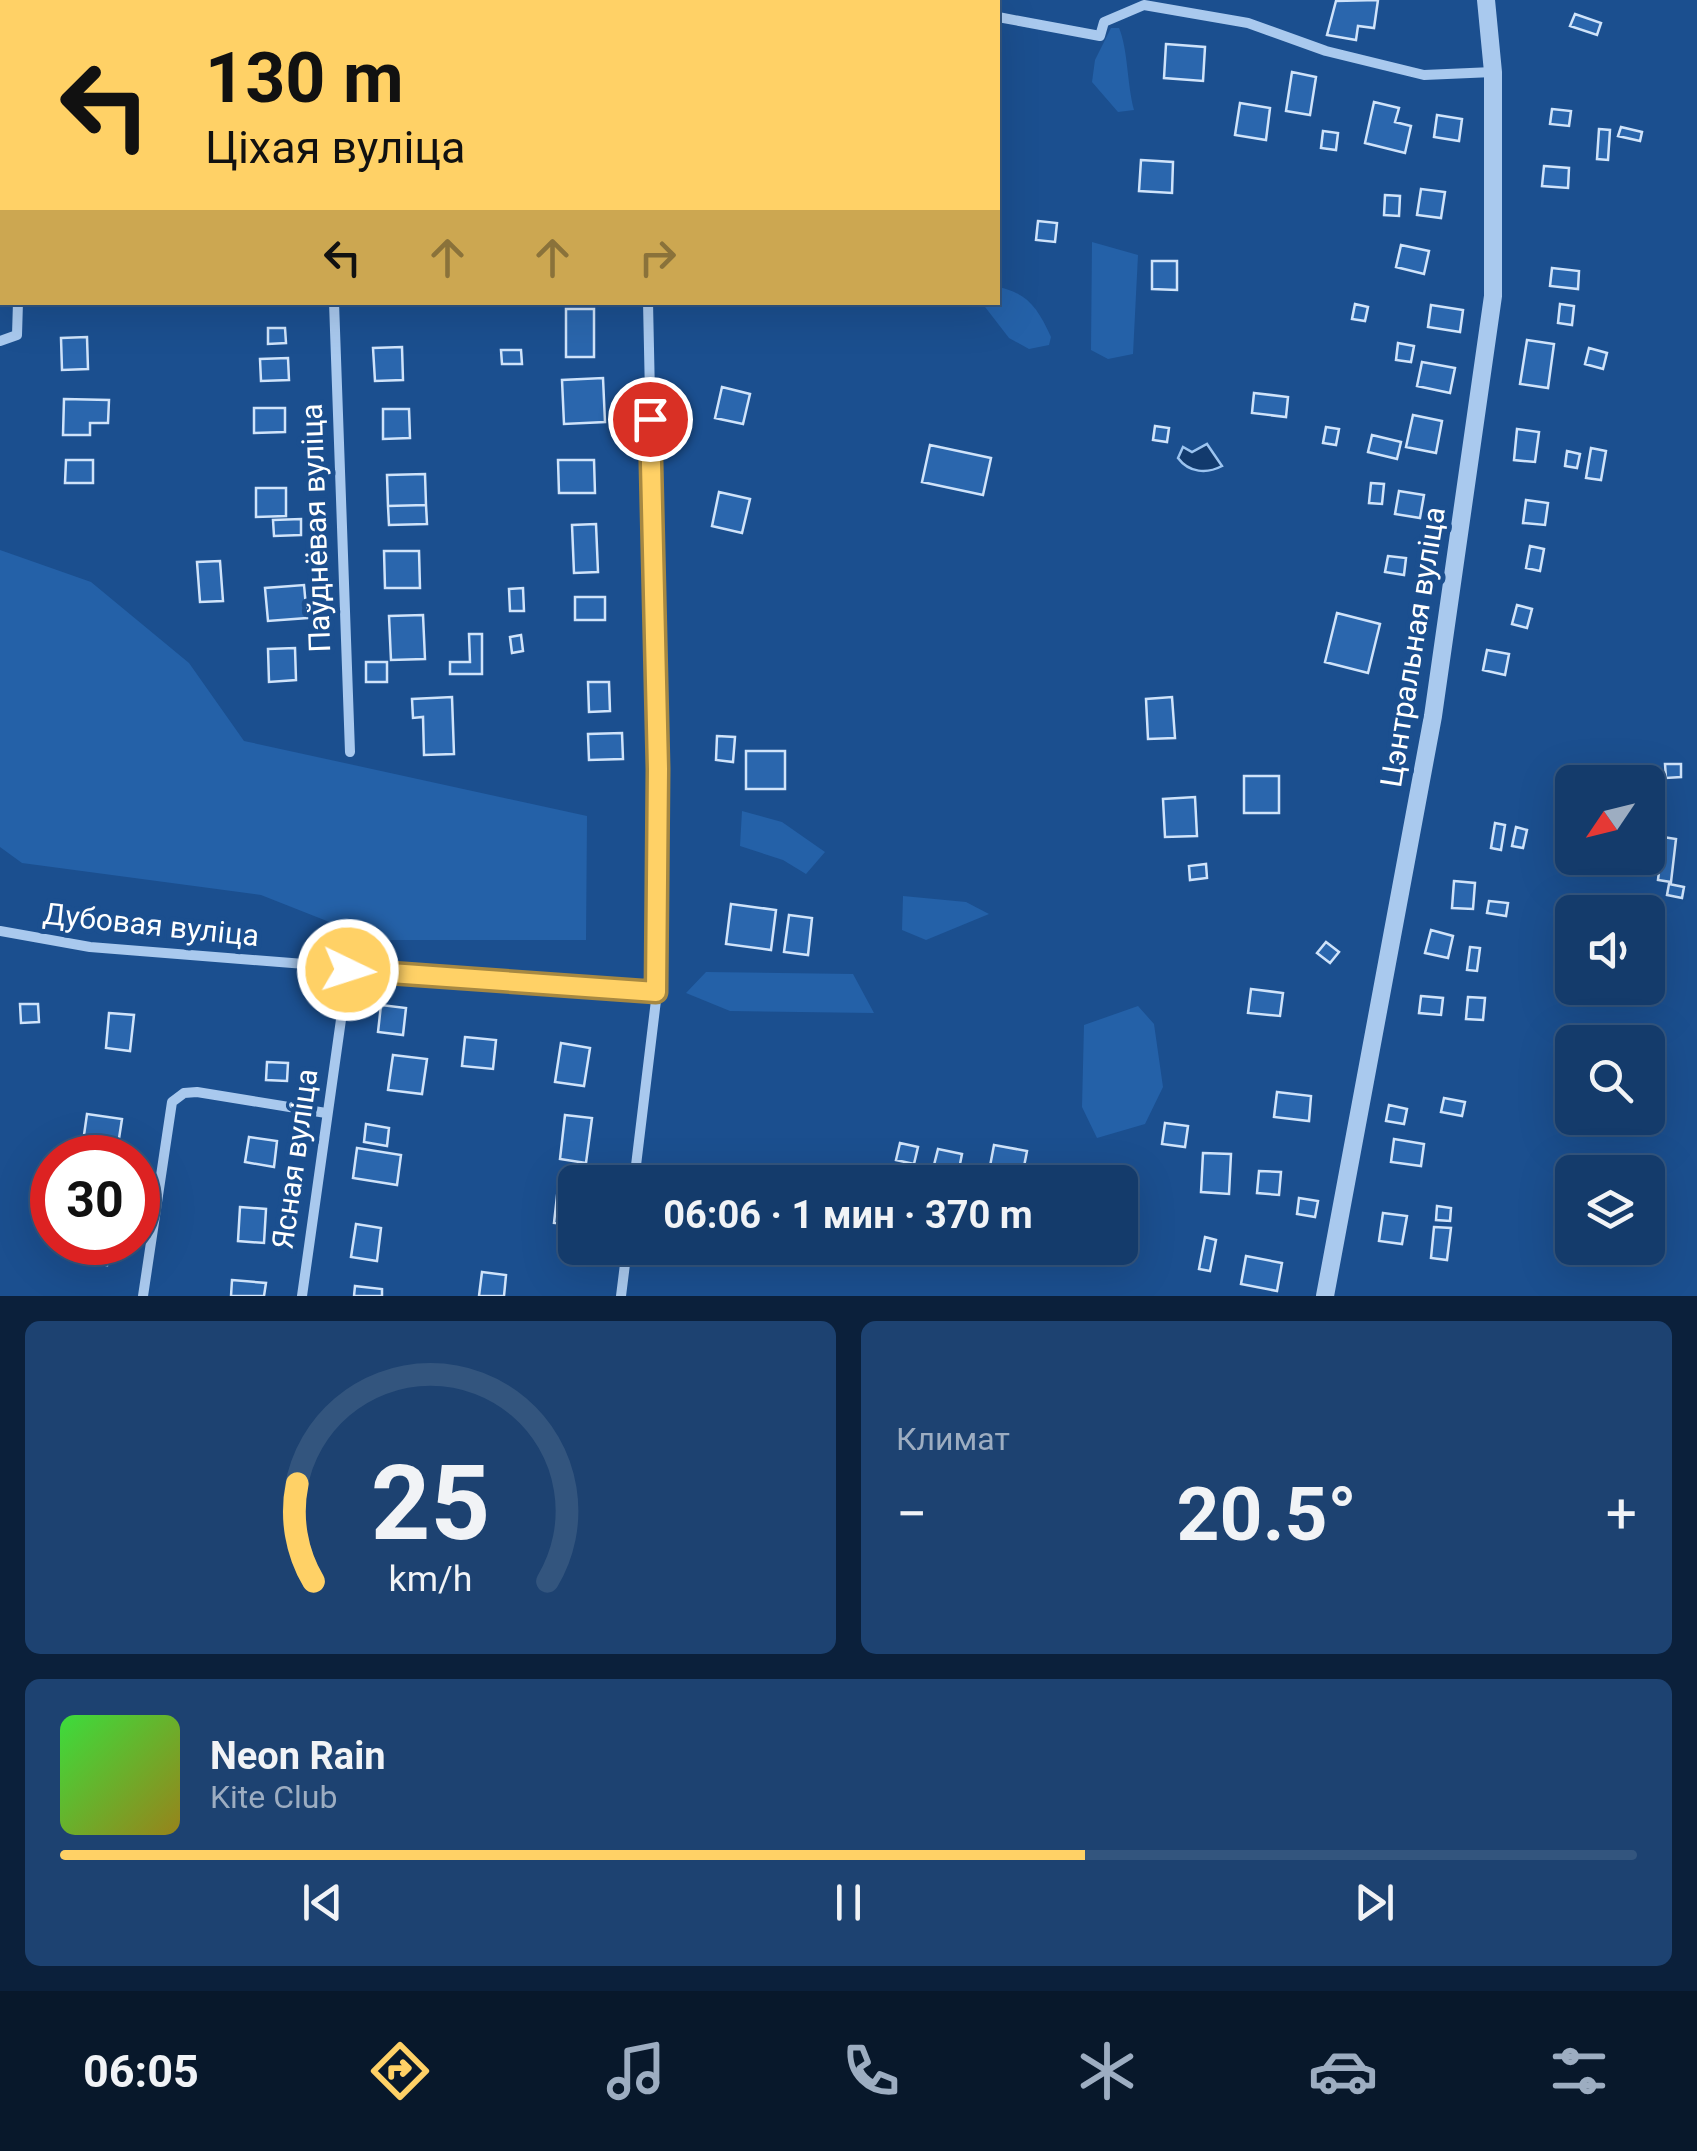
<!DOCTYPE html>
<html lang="ru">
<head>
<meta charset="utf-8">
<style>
  body { margin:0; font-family:Roboto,sans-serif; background:#1d4271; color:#f1f3f6; height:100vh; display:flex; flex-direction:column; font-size:38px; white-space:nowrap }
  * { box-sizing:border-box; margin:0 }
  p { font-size:32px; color:#9dadc1 }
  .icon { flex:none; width:55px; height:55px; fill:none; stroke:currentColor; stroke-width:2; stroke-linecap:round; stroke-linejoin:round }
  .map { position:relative; height:1296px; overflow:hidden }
  .drawer { display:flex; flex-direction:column; gap:25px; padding:25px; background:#0b203b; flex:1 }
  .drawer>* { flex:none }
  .banner { position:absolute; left:0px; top:0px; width:1000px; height:305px; box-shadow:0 10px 40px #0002,0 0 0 2px #33557e; background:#ffd166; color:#111; overflow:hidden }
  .needle { width:65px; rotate:235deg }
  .buttons { position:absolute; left:1555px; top:765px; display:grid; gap:20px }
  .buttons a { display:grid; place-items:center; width:110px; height:110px; border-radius:15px; background:#143b6b; box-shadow:0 10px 40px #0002,0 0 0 2px #33557e; font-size:50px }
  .speed { position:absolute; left:30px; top:1135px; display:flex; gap:20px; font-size:50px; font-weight:700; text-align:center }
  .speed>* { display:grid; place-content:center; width:130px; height:130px; border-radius:50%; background:#143b6b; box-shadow:0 10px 40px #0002,0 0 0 2px #33557e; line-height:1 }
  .speed .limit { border:15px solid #d22; background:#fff; color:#111 }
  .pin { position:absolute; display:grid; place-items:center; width:85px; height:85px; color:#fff; margin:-42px; border:5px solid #fff; border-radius:50%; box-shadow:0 2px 10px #0007 }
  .me { position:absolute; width:110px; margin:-55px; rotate:94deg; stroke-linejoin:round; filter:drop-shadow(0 0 8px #0008) }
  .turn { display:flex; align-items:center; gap:35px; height:210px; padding:0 40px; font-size:45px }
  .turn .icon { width:130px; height:130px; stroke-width:2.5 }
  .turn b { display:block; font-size:70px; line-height:85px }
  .lanes { display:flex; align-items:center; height:95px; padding:0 40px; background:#0003; justify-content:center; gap:50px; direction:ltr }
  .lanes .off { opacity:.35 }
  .big { font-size:75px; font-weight:700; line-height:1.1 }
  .drawer .card { flex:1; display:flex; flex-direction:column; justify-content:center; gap:15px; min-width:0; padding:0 35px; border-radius:15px; background:#1d4271 }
  .drawer .dial { align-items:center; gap:0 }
  .dial svg { height:260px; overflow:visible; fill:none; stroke:#33557e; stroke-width:7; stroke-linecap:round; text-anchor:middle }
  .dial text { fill:#f1f3f6; stroke:none }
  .song { display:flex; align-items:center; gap:30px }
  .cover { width:120px; height:120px; border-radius:15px; background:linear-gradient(135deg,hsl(120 70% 55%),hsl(50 70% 35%)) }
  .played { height:10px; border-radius:5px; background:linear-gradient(90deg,#ffd166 65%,#33557e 65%) }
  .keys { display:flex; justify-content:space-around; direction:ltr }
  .heat { display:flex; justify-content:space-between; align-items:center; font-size:55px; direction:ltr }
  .drawer .tiles { flex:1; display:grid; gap:25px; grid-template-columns:1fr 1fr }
  .card:last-child { grid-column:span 2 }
  .trip { position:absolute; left:558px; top:1165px; width:580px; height:100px; border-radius:15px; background:#143b6b; box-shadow:0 10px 40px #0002,0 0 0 2px #33557e; font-weight:700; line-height:100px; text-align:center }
  .tabs { display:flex; height:160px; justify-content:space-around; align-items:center; background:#08182b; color:#9dadc1 }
  .tabs .icon { width:70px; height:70px }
  .tabs .current { color:#ffd166 }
  .tabs b { font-size:45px; color:#f1f3f6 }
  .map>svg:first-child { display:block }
  .green { fill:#2461a8 }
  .water { fill:#123a6d; stroke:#9cc4f0; stroke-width:2.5 }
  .building { fill:#2a66ad; stroke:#cfe3fa; stroke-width:2.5 }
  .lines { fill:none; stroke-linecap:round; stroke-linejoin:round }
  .minor { stroke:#a9c9ee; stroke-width:10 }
  .tertiary { stroke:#a9c9ee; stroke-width:18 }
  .route-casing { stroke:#a68842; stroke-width:25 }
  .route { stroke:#ffd166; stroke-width:18 }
  .labels { text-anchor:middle; stroke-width:10; stroke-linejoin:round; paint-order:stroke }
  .street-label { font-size:30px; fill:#fff; stroke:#1b4f8f }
</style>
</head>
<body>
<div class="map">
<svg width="1697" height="1296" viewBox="0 0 1697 1296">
  <rect width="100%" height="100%" fill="#1b4f8f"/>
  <path class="green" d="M 1111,28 L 1119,28 C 1128,49 1127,84 1134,110 L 1118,112 L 1092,82 L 1095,60 Z
    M 1092,242 L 1138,255 L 1133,354 L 1108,359 L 1091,350 Z
    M 998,287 C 1028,293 1038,309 1051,337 L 1049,345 L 1029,349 L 1009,338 L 982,303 L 998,302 Z
    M 0,550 L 91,582 L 189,663 L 244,741 L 587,816 L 586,940 L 375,940 L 261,895 L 22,863 L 0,847 Z
    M 742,811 L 782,822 L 825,852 L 806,874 L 783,860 L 740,846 Z
    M 903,896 L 966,902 L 989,914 L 926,940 L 902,930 Z
    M 706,972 L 853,974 L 874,1013 L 730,1011 L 686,993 Z
    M 1138,1006 L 1154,1024 L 1163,1087 L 1145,1124 L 1097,1138 L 1082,1107 L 1084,1025 Z"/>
  <path class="water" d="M 1207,444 L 1222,466 C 1207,474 1189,473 1178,458 L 1183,447 L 1192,452 Z"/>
  <path class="building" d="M 1378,0 L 1374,28 L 1358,26 L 1356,40 L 1327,35 L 1336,1 Z
    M 1575,14 L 1601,23 L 1597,35 L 1570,26 Z
    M 1166,44 L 1205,47 L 1203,81 L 1164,78 Z
    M 1292,72 L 1316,77 L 1310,115 L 1286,111 Z
    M 1374,102 L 1399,108 L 1395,122 L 1411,126 L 1405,153 L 1365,143 Z
    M 1240,103 L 1270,108 L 1266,140 L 1235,135 Z
    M 1552,109 L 1571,111 L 1569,126 L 1550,124 Z
    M 1437,115 L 1462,119 L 1459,141 L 1434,137 Z
    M 1621,127 L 1642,132 L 1640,141 L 1618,136 Z
    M 1599,129 L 1610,130 L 1608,160 L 1597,159 Z
    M 1323,131 L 1338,133 L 1336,150 L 1321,148 Z
    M 1141,160 L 1173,162 L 1172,193 L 1139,191 Z
    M 1544,166 L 1569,168 L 1568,188 L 1542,186 Z
    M 1421,189 L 1445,192 L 1441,218 L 1417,215 Z
    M 1385,195 L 1400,196 L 1399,216 L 1384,215 Z
    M 1038,221 L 1057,223 L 1055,242 L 1036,240 Z
    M 1401,245 L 1429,251 L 1424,274 L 1396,267 Z
    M 1152,261 L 1177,261 L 1177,290 L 1152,289 Z
    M 1552,268 L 1579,271 L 1578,289 L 1550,286 Z
    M 1355,304 L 1368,307 L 1365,321 L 1352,319 Z
    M 1560,304 L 1574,306 L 1572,325 L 1558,323 Z
    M 1431,305 L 1463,310 L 1460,332 L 1428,327 Z
    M 566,309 L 594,309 L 594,357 L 566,357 Z
    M 268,328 L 285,328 L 286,343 L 268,344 Z
    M 87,337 L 88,369 L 62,370 L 61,338 Z
    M 1527,340 L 1554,344 L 1548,388 L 1520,384 Z
    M 1398,343 L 1414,346 L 1411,362 L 1396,360 Z
    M 402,347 L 403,380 L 375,381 L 373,348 Z
    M 1589,348 L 1607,353 L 1603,369 L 1585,364 Z
    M 501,350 L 521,350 L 522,364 L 502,364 Z
    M 288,358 L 289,380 L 261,381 L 260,359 Z
    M 1422,362 L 1455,368 L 1450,393 L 1417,386 Z
    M 603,378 L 605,422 L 564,424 L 562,380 Z
    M 722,387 L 750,394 L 743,424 L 715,418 Z
    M 1254,393 L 1288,397 L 1286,417 L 1252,413 Z
    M 64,399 L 109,400 L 108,423 L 90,423 L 90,435 L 63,435 Z
    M 254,408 L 285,408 L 285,432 L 254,433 Z
    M 383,409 L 409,409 L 410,438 L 383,439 Z
    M 1413,415 L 1442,421 L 1436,453 L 1406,447 Z
    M 1155,426 L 1169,428 L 1167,442 L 1153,440 Z
    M 1326,427 L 1339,429 L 1336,445 L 1323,443 Z
    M 1517,429 L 1539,432 L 1535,462 L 1514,460 Z
    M 1372,435 L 1401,442 L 1397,459 L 1368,452 Z
    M 930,445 L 991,458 L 983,495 L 922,482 Z
    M 1591,448 L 1606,451 L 1601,480 L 1586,478 Z
    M 1567,451 L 1580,454 L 1577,468 L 1565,466 Z
    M 66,460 L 93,460 L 93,483 L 65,483 Z
    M 558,460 L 594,460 L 595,493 L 559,493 Z
    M 425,474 L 426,505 L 388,506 L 387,475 Z
    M 1371,483 L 1384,484 L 1382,504 L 1369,503 Z
    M 256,488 L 286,488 L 286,516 L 256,517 Z
    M 1399,491 L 1424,495 L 1420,518 L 1395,514 Z
    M 719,492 L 750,499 L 742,533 L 712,526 Z
    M 1526,500 L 1548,503 L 1545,525 L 1523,523 Z
    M 426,505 L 427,524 L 389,525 L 388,506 Z
    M 301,519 L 301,535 L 274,536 L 273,520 Z
    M 596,524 L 598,572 L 574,573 L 572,525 Z
    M 1530,546 L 1544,549 L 1540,571 L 1526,568 Z
    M 384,551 L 419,551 L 420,588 L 385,588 Z
    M 1388,556 L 1406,558 L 1404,575 L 1385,572 Z
    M 220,561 L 223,601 L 200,602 L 197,562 Z
    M 304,585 L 307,618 L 268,621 L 265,588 Z
    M 523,588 L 524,611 L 510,611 L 509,589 Z
    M 575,597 L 605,597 L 605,620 L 575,620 Z
    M 1517,605 L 1532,609 L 1527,628 L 1512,624 Z
    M 1337,613 L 1380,624 L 1368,673 L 1325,662 Z
    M 423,615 L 425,659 L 391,660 L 389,616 Z
    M 469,634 L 482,634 L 482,674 L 450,674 L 450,662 L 470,662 Z
    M 521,635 L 523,651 L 512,653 L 510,637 Z
    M 295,648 L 296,680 L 269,682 L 268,649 Z
    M 1487,650 L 1509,654 L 1505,675 L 1483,670 Z
    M 366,662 L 387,662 L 387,682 L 366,682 Z
    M 588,682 L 609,682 L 610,711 L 589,712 Z
    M 452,697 L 454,754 L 424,755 L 423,717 L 413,718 L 412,699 Z
    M 1172,697 L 1175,738 L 1148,739 L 1146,699 Z
    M 622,733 L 623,759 L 589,760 L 588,734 Z
    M 717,736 L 735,737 L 733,762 L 716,760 Z
    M 746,751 L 785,751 L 785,789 L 746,789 Z
    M 1665,764 L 1681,764 L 1681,777 L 1666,778 Z
    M 1244,776 L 1279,776 L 1279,813 L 1244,813 Z
    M 1648,793 L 1658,795 L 1655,809 L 1663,811 L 1660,825 L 1648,823 Z
    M 1195,797 L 1197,836 L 1165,837 L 1163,799 Z
    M 1495,823 L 1505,825 L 1501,850 L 1491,848 Z
    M 1516,827 L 1527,830 L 1523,848 L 1512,846 Z
    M 1663,837 L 1676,839 L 1671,882 L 1658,880 Z
    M 1206,864 L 1207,878 L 1190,880 L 1189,866 Z
    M 1454,881 L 1475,883 L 1473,909 L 1452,908 Z
    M 1669,884 L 1684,887 L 1682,898 L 1667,895 Z
    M 1489,901 L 1508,903 L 1506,916 L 1487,913 Z
    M 731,904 L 776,910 L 771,950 L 726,944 Z
    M 789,915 L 812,918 L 808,955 L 784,952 Z
    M 1431,930 L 1453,936 L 1448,958 L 1425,953 Z
    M 1326,942 L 1339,952 L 1330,963 L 1317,953 Z
    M 1470,947 L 1480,948 L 1477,971 L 1467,970 Z
    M 1251,989 L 1283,993 L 1280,1016 L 1248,1013 Z
    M 1421,996 L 1443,998 L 1441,1015 L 1419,1013 Z
    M 1468,997 L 1485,998 L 1483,1020 L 1466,1019 Z
    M 20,1004 L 38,1004 L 39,1022 L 21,1023 Z
    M 381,1005 L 406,1008 L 403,1035 L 378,1032 Z
    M 109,1013 L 134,1015 L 130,1051 L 106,1048 Z
    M 465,1037 L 496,1040 L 493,1069 L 462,1066 Z
    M 561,1043 L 590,1048 L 584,1086 L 555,1082 Z
    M 393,1055 L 427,1059 L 422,1094 L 388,1090 Z
    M 267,1062 L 288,1063 L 287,1081 L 266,1080 Z
    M 1277,1092 L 1311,1096 L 1309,1121 L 1274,1117 Z
    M 1444,1098 L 1465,1102 L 1462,1116 L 1441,1112 Z
    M 1389,1105 L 1407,1109 L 1404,1124 L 1386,1121 Z
    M 87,1114 L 122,1119 L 116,1158 L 81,1156 Z
    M 565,1115 L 592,1118 L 586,1163 L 560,1159 Z
    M 1165,1123 L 1188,1126 L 1185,1147 L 1162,1144 Z
    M 366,1124 L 389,1128 L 387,1146 L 364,1142 Z
    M 249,1137 L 277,1141 L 274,1167 L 245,1162 Z
    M 1394,1139 L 1424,1144 L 1421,1166 L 1391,1162 Z
    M 900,1143 L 918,1147 L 914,1164 L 896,1160 Z
    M 994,1145 L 1027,1151 L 1021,1182 L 987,1182 Z
    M 357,1148 L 401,1155 L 397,1185 L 353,1178 Z
    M 938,1149 L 962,1154 L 958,1174 L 933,1169 Z
    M 1203,1153 L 1231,1154 L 1229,1194 L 1201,1192 Z
    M 1259,1171 L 1281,1172 L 1279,1195 L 1257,1193 Z
    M 558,1187 L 575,1189 L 575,1225 L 554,1223 Z
    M 1299,1198 L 1318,1201 L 1315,1217 L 1297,1214 Z
    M 1437,1206 L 1451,1208 L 1450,1221 L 1436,1220 Z
    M 240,1207 L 266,1209 L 264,1243 L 238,1241 Z
    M 1383,1213 L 1407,1216 L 1402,1244 L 1379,1241 Z
    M 356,1224 L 381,1228 L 377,1261 L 351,1257 Z
    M 1434,1227 L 1451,1228 L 1447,1260 L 1431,1258 Z
    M 1205,1237 L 1216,1240 L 1210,1271 L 1199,1269 Z
    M 75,1242 L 110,1242 L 107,1265 L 73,1260 Z
    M 1246,1256 L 1282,1263 L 1277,1291 L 1241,1284 Z
    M 482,1272 L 506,1275 L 504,1296 L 479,1296 Z
    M 232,1280 L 266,1283 L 264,1296 L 231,1296 Z
    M 355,1286 L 382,1289 L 382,1296 L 354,1296 Z"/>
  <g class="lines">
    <path class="minor" d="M 9,0 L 9,2
      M 324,0 L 324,2
      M 641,0 L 641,2
      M 900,0 L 914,2
      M 998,17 L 1100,36 L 1104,22 L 1144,5 L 1248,23 L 1326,51 L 1424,75 L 1493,72
      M 334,302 L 350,752
      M 0,341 L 17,335 L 18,302
      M 0,931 L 90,947 L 657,992
      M 634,1182 L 657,992 L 658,769 L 648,302
      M 143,1296 L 172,1102 L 184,1093 L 197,1092 L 326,1113
      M 302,1296 L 348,970
      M 621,1296 L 627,1248"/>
    <path class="tertiary" d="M 1325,1296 L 1433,716 L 1493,296 L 1493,72 L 1486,0"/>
  </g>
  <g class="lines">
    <g class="route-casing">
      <path id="route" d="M 348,970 L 656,992 L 658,769 L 650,419"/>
    </g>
    <use href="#route" class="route"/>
  </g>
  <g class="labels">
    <g class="street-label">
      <text transform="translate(316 528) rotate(-92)" y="10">Паўднёвая вуліца</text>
      <text transform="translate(1413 647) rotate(-81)" y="10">Цэнтральная вуліца</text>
      <text transform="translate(151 925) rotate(6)" y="10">Дубовая вуліца</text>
      <text transform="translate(295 1159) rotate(-82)" y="10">Ясная вуліца</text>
    </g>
  </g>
</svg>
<div class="buttons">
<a><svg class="needle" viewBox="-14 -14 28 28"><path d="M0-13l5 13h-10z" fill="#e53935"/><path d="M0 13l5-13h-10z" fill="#9dadc1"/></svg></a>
<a><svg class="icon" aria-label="sound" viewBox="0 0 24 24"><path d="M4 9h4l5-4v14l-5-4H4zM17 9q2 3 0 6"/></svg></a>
<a><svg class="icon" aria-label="search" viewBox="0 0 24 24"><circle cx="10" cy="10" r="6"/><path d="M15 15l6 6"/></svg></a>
<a><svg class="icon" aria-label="layers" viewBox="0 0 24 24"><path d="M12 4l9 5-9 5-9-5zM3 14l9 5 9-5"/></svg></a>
</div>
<div class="speed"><div class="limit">30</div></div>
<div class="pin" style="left:650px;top:419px;background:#d93025"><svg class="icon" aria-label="arrive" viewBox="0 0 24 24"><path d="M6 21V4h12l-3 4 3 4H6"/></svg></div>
<svg class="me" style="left:348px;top:970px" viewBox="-20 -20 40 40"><circle r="17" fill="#ffd166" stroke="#fff" stroke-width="3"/><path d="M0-11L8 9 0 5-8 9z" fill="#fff"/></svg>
<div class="trip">06:06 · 1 мин · 370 m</div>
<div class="banner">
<div class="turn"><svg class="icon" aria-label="left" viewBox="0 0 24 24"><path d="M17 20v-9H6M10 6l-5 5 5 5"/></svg><div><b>130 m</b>Ціхая вуліца</div></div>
<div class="lanes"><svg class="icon" aria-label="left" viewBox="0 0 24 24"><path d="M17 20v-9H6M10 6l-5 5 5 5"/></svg><svg class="icon off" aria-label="ahead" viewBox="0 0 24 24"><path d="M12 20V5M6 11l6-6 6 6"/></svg><svg class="icon off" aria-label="ahead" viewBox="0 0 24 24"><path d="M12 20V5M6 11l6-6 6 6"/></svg><svg class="icon off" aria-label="right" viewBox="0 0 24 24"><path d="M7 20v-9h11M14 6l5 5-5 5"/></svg></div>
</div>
</div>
<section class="drawer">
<div class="tiles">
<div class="card dial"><svg viewBox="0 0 100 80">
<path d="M14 69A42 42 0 1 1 86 69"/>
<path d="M14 69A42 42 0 0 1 9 39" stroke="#ffd166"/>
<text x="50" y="56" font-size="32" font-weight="700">25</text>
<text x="50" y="72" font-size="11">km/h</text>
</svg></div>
<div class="card"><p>Климат</p>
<div class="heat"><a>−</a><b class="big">20.5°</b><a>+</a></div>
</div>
<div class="card">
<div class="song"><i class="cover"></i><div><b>Neon Rain</b><p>Kite Club</p></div></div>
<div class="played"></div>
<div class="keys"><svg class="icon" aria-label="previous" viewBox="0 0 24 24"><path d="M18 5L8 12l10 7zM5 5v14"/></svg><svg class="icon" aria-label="pause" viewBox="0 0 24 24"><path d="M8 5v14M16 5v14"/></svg><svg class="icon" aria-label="next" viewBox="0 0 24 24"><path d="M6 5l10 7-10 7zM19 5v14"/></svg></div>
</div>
</div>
</section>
<nav class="tabs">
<b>06:05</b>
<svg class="icon current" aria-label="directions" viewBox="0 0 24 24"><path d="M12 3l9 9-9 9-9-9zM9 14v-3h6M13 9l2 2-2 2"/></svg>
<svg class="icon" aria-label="music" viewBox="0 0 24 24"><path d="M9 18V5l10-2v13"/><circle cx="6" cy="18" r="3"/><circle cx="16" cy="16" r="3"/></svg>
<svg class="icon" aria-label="phone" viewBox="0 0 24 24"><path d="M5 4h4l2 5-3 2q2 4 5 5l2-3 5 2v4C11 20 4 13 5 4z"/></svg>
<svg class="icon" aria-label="climate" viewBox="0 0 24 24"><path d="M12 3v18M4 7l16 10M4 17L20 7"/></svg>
<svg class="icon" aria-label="car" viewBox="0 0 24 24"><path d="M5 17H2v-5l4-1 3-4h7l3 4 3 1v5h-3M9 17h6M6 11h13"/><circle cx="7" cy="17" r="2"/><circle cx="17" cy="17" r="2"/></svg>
<svg class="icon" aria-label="filters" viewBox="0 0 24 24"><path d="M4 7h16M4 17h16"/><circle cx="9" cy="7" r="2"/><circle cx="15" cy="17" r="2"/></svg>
</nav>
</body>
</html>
